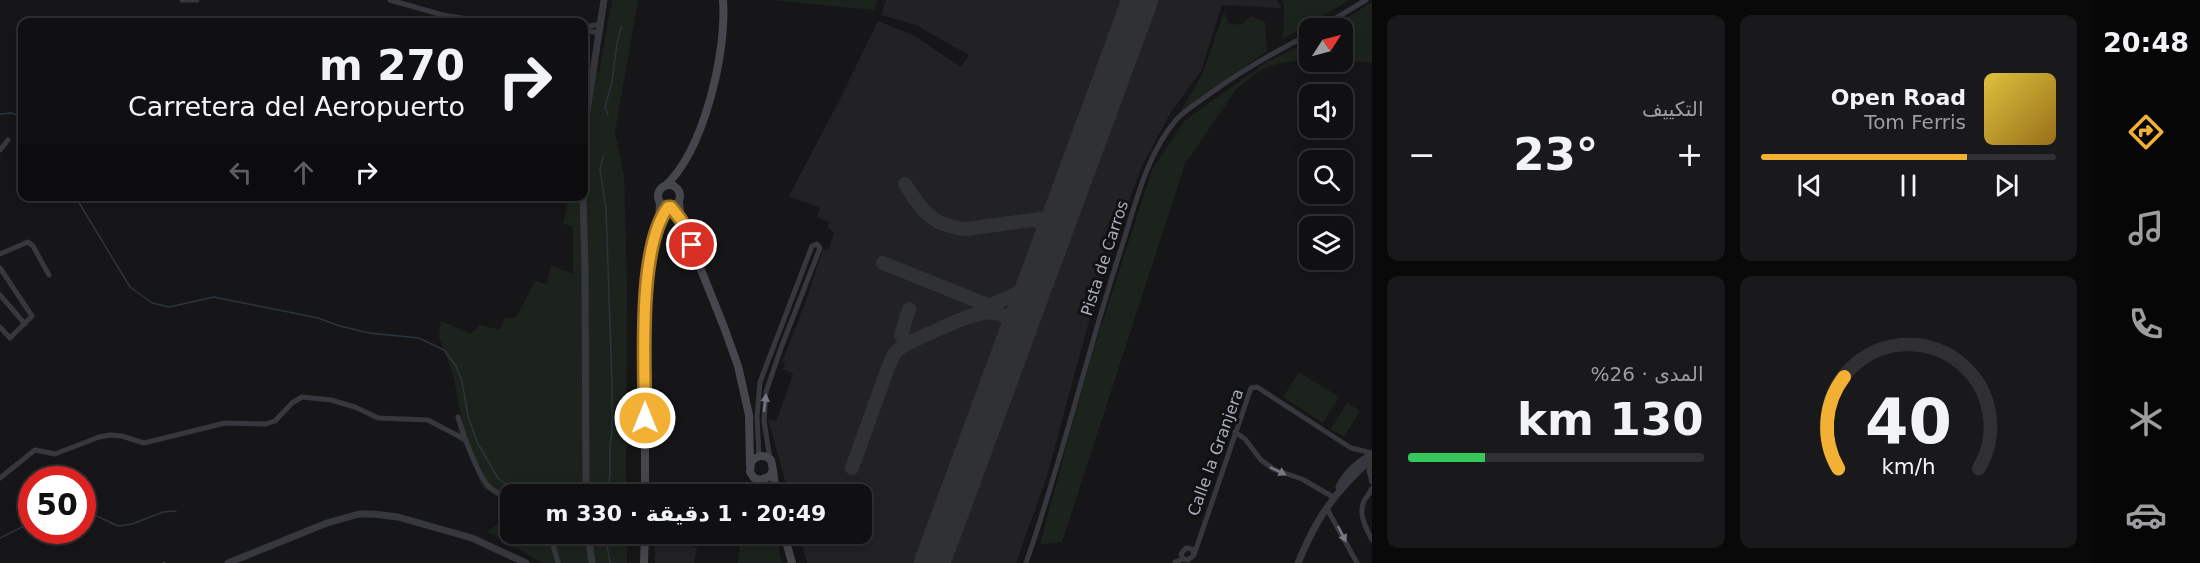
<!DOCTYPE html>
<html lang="ar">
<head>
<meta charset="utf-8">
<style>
  body { margin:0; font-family:"DejaVu Sans","Noto Sans Arabic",sans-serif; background:#19191b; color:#f1f3f6; direction:rtl; height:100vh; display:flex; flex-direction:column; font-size:22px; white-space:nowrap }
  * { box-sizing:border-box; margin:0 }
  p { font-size:20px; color:#9c9d9f }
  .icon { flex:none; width:33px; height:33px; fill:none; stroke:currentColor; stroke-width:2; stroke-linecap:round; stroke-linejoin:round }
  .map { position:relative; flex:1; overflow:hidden; direction:ltr }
  .side { display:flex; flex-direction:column; gap:15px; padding:15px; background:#09090a; width:720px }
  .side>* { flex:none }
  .guide { position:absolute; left:18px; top:18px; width:570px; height:183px; border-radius:12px; box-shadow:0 3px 15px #0003,0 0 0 2px #303032; direction:rtl; background:#101012; color:#f1f3f6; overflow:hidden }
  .needle { width:39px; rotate:54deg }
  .tools { position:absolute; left:1299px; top:18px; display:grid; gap:12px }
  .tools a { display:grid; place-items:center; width:54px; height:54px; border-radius:12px; background:#101012; box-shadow:0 3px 15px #0003,0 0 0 2px #303032; font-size:30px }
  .speed { position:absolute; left:18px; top:466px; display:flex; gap:12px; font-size:30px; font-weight:700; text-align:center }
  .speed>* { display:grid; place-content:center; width:78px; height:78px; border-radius:50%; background:#101012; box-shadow:0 3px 15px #0003,0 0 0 2px #303032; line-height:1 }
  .speed .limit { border:9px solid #d22; background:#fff; color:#111 }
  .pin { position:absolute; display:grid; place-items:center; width:51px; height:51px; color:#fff; margin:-26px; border:3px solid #fff; border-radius:50%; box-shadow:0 2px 6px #0007 }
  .me { position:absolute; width:66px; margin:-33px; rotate:0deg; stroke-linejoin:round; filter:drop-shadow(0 0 4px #0008) }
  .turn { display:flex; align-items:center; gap:21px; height:126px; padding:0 24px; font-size:27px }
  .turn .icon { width:78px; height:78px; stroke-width:2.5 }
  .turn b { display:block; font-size:42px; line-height:51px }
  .lanes { display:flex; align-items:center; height:57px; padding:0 24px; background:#0003; justify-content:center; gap:30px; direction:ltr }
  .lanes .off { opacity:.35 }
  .big { font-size:45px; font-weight:700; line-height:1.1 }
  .side .tile { flex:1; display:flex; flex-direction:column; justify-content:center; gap:9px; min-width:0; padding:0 21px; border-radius:12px; background:#19191b }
  .side .dial { align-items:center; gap:0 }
  .dial svg { height:156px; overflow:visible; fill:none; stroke:#303032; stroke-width:7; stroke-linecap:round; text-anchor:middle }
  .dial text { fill:#f1f3f6; stroke:none }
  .song { display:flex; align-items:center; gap:18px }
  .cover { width:72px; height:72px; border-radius:9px; background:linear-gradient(135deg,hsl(50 70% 55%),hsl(40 70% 35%)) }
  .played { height:6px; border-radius:3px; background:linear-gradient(90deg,#f2b134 70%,#303032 70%) }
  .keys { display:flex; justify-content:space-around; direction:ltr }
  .heat { display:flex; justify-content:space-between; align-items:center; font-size:33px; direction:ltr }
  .charge { height:9px; border-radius:4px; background:linear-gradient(90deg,#34c759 26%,#303032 0) }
  .side .tiles { flex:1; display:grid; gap:15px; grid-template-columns:repeat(2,1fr) }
  .trip { position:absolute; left:500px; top:484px; width:372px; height:60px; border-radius:12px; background:#101012; box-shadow:0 3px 15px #0003,0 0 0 2px #303032; font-weight:700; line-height:60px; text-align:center; direction:rtl }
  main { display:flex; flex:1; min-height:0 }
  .dock { display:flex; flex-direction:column; width:108px; justify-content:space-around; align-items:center; background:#060607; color:#9c9d9f }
  .dock .icon { width:42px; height:42px }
  .dock .on { color:#f2b134 }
  .dock b { font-size:27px; color:#f1f3f6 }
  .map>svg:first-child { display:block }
  .built { fill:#222225 }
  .green { fill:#1c231d }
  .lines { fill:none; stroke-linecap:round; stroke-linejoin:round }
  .stream { stroke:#2c353c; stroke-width:1.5 }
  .taxiway { stroke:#303135; stroke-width:14 }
  .runway { stroke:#303135; stroke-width:36 }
  .minor { stroke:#37383d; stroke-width:5 }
  .tertiary { stroke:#37383d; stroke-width:7 }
  .secondary { stroke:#45474d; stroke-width:8 }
  .oneway { fill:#757881 }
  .route-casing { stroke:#9d7322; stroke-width:15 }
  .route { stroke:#f2b134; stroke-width:10 }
  .labels { text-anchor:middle; stroke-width:6; stroke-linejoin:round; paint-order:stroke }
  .street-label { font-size:16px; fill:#a8adb8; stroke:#111113 }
</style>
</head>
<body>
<main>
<nav class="dock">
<b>20:48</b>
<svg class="icon on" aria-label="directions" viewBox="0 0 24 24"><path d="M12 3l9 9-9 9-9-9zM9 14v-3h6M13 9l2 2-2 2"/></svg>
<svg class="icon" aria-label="music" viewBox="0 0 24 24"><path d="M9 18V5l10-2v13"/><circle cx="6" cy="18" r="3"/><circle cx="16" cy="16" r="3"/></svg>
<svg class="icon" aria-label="phone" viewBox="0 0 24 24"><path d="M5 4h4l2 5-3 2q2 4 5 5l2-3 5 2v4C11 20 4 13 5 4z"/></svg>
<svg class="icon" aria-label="climate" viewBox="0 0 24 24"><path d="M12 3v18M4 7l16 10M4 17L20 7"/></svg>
<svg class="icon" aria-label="car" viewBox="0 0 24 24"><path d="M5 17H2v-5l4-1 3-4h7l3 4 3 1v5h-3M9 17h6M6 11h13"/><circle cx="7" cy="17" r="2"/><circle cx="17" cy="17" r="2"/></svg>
</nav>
<section class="side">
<div class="tiles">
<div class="tile">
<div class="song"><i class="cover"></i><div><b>Open Road</b><p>Tom Ferris</p></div></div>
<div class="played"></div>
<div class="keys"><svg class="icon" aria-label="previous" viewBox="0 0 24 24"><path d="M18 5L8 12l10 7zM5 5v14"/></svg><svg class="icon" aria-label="pause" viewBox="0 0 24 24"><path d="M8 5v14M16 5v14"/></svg><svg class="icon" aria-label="next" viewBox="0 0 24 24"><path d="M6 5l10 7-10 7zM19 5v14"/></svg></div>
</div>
<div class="tile"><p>التكييف</p>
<div class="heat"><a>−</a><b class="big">23°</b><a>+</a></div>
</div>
<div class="tile dial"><svg viewBox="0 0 100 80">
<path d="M14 69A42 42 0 1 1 86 69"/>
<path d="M14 69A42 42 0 0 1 17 22" stroke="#f2b134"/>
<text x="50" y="56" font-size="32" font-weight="700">40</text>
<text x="50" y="72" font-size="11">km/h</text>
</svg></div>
<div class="tile"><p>المدى · 26%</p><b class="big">130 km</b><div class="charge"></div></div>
</div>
</section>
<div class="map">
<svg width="1372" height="563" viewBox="0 0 1372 563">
  <rect width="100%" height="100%" fill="#161618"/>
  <path class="built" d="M 886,0 L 1277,0 L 1281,8 L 1222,5 L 1201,71 L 1171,112 L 1141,168 L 1093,306 L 1047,476 L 1016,563 L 807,563 L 799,534 L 861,534 L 861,495 L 789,495 L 768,419 L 776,421 L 784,400 L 793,374 L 783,369 L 785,363 L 782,362 L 806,301 L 823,249 L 828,250 L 834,233 L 828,227 L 829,222 L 817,217 L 820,208 L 789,196 L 839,101 L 878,21 L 915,36 L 961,67 L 969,55 L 916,25 L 881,15 Z
    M 655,534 L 667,534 L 674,540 L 697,548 L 694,563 L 655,563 Z"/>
  <path class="green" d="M 612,0 L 638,0 L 615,132 L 624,175 L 627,285 L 626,495 L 510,495 L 510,503 L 483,488 L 466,447 L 455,436 L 462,419 L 452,371 L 439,337 L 441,321 L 470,334 L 480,325 L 500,330 L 505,318 L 516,318 L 535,281 L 547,284 L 551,265 L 573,274 L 573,226 L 563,224 L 569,197 L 584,196 L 584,80 L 586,68 L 599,72 Z
    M 771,0 L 878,0 L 874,10 Z
    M 1282,0 L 1350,0 L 1283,39 L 1284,4 Z
    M 1372,2 L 1372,63 L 1343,60 L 1342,28 L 1331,28 Z
    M 1224,12 L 1228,23 L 1241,25 L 1251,16 L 1265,22 L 1267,51 L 1180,112 L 1202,75 Z
    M 1309,41 L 1309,60 L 1280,63 L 1264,68 L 1237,88 L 1185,164 L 1062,542 L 1040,544 L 1088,367 L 1152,170 L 1184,121 L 1267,62 Z
    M 1299,372 L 1339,397 L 1323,423 L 1283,397 Z
    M 1347,403 L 1360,411 L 1344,437 L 1331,429 Z
    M 510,514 L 510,534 L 627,534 L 627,563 L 543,563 L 487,532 Z
    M 741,534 L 775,534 L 782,563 L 738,563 Z"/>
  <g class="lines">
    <path class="stream" d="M 0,114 L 11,113 L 22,116
      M 608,115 L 605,107 L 612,82 L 617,43 L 621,27
      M 603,156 L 600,170 L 606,208 L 612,385 L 612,432 L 610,446 L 610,471 L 608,495
      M 75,196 L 130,287 L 152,303 L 169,307 L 214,297 L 318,318 L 340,326 L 369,333 L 419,338 L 444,350 L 456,366 L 462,381 L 468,416 L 477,442 L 498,478 L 518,495
      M 82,509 L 118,526 L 132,524 L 163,512 L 176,511
      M 605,534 L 610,563
      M 0,538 L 32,522
      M 163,563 L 165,562"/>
    <path class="taxiway" d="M 905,184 C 922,211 932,226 966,229 L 1047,218 L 1060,211 L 1066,201
      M 1037,221 L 1047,226 L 1052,239
      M 883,263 L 990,306
      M 909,309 L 901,335 L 905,341 L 911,342
      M 981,309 C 1001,300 1024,294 1038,276
      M 852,468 L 888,368 L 894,354 L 899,349 C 911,341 924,336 937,330 C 963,318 1019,290 1012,347"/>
    <path class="runway" d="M 932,563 L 1140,0"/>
    <path class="minor" d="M 182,0 L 197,0
      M 390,0 L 443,15 L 487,22
      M 584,27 L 601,24
      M 1319,28 L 1366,0
      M 584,30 L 599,33
      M 0,150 L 8,140
      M 0,254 L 28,242 L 33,246 L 49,275
      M 0,268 L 32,316 L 10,338 L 0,327
      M 0,295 L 25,324
      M 458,417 C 463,434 477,474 489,487 C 495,492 503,496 510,499
      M 1235,432 L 1245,439 L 1261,460 L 1275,470 L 1302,479 L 1333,497
      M 759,456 L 757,417 L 760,382 L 812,246 L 817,244 L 820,248 L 781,348 L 766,392 L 764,421 L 770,459
      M 1371,461 L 1369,471 L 1372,482
      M 0,478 L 35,450 L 55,454 L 99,437 L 110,435 L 122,436 L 144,443 L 225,423 L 266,424 L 275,421 L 292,403 L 302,397 L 331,400 L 355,407 L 378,418 L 428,420 L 464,439
      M 1372,488 C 1370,493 1367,496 1364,501 C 1358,514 1366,528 1372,540
      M 1326,507 L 1357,563
      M 550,534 L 558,563
      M 1194,555 L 1251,388 L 1257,387 L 1351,448 L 1372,453
      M 1175,562 L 1183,559 L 1188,560 L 1194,555 L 1192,549 L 1186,548 L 1181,554 L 1183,559
      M 1026,563 C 1062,460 1087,353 1121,249 C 1135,206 1146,155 1176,120 C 1185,110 1197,103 1208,95 C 1241,71 1274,52 1310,34"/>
    <path class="tertiary" d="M 584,130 L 604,0
      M 583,196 L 585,269 L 586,495
      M 1339,487 C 1346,472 1358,462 1372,454
      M 588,534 L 592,563
      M 228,563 L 327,523 L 359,514 L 373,514 L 398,517 L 472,538 L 526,563
      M 1298,563 C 1311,532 1324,507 1347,483 C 1355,474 1362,466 1372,460"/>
    <path class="secondary" d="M658 196a11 11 0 1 1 22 0a11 11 0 1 1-22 0Z
      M 665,186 C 704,151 727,51 723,0
      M 679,203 L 681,220 L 724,327 L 738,366 L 749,415 L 750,465
      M 773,470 L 776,495
      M 761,480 L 770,476 L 773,470 L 771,460 C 764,454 757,455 751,462 L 750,472 L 754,478 L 761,480 L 771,495
      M 645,495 L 645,307 L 649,264 L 659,221 L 660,202
      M 784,534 L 792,563
      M 644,563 L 645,534"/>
  </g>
  <defs><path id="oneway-solid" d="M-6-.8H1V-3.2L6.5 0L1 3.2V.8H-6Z" transform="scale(1.5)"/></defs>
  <g class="oneway">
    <use href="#oneway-solid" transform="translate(765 403) rotate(-83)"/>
    <use href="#oneway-solid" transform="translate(1278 471) rotate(26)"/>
    <use href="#oneway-solid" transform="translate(1342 534) rotate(63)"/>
  </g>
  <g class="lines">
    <g class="route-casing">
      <path id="route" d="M 645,418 C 645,365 637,249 668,207 L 671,207 L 681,220 L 692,245"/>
    </g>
    <use href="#route" class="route"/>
  </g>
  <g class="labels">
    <g class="street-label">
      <text transform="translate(1104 258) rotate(-72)" y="6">Pista de Carros</text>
      <text transform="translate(1215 452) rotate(-70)" y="6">Calle la Granjera</text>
    </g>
  </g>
</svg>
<div class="tools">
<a><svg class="needle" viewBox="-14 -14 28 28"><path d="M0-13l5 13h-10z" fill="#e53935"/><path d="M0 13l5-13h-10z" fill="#9c9d9f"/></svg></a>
<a><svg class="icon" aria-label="sound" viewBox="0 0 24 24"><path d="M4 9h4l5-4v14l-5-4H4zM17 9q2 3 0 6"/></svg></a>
<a><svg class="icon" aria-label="search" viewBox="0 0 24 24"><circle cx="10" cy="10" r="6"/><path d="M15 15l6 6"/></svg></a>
<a><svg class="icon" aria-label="layers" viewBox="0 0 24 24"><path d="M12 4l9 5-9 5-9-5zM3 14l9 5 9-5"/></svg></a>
</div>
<div class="speed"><div class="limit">50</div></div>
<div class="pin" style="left:692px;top:245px;background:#d93025"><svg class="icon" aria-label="arrive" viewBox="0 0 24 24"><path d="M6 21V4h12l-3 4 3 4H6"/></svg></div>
<svg class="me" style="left:645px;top:418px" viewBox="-20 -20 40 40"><circle r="17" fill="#f2b134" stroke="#fff" stroke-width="3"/><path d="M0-11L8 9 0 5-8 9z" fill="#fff"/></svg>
<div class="trip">20:49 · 1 دقيقة · 330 m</div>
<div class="guide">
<div class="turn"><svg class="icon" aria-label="right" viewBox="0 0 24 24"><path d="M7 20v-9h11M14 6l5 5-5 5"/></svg><div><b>270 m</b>Carretera del Aeropuerto</div></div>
<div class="lanes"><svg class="icon off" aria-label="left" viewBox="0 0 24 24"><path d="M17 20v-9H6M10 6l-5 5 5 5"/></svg><svg class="icon off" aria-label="ahead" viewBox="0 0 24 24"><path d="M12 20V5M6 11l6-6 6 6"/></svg><svg class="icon" aria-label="right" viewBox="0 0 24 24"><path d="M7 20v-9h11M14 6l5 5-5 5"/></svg></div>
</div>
</div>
</main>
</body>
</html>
